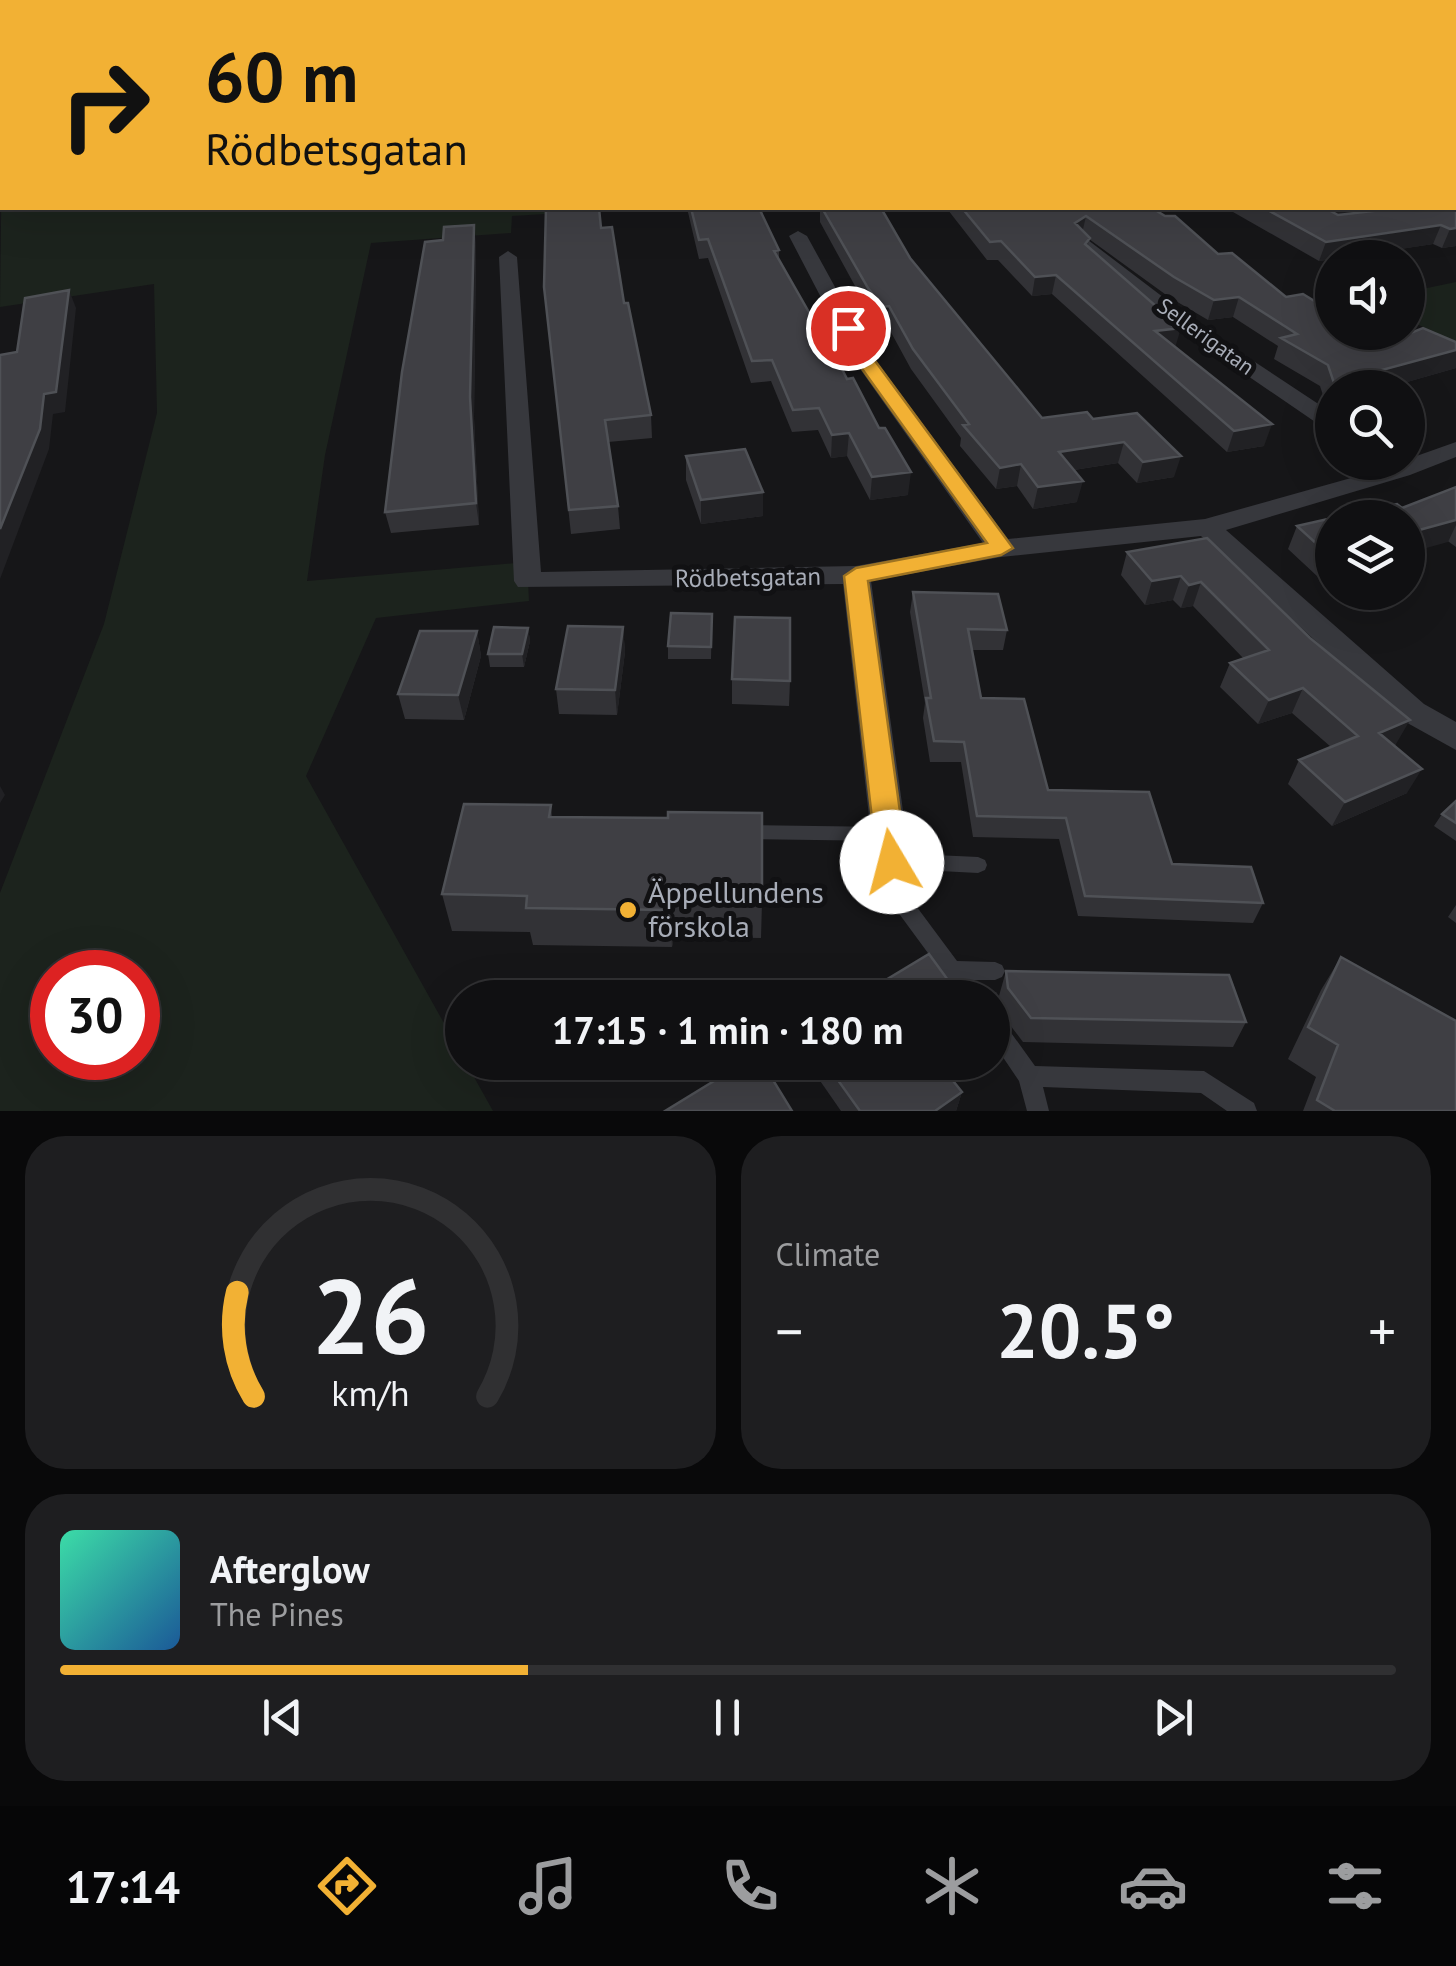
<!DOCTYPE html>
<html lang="en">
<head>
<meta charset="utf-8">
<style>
  body { margin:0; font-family:"PT Sans",sans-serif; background:#1e1e20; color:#f1f3f6; height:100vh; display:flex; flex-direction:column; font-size:38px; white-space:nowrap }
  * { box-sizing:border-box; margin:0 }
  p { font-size:32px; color:#9c9d9f }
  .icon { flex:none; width:55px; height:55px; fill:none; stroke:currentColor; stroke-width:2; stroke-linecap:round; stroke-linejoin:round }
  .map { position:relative; height:1111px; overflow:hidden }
  .drawer { display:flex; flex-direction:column; gap:25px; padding:25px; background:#09090a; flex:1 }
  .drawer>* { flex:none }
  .top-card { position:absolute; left:0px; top:0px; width:1458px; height:210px; box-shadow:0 10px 40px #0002,0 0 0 2px #303032; background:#f2b134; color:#111; overflow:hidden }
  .fabs { position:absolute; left:1315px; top:240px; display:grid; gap:20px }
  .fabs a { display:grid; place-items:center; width:110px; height:110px; border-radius:50%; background:#101012; box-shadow:0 10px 40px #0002,0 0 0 2px #303032; font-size:50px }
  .speed { position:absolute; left:30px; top:950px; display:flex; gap:20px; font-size:50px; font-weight:700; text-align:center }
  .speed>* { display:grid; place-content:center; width:130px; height:130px; border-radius:50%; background:#101012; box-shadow:0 10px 40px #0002,0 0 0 2px #303032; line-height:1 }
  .speed .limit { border:15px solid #d22; background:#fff; color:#111 }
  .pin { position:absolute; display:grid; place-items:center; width:85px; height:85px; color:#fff; margin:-42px; border:5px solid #fff; border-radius:50%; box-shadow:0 2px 10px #0007 }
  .me { position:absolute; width:110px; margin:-55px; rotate:352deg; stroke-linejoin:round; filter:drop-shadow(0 0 8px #0008) }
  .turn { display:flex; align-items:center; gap:35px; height:210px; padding:0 40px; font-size:45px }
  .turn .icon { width:130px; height:130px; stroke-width:2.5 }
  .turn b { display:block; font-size:70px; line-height:85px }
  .big { font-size:75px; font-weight:800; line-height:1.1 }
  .drawer .tile { flex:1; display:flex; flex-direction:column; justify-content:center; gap:15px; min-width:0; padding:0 35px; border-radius:40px; background:#1e1e20 }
  .drawer .dial { align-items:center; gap:0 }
  .dial svg { height:260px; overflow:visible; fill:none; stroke:#303032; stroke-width:7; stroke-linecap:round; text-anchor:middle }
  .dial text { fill:#f1f3f6; stroke:none }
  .song { display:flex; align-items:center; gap:30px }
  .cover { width:120px; height:120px; border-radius:15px; background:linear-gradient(135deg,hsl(160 70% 55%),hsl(210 70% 35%)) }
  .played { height:10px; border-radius:5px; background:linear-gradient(90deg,#f2b134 35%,#303032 35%) }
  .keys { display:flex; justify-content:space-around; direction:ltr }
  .heat { display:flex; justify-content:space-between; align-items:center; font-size:55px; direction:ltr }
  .drawer .tiles { flex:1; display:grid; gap:25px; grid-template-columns:1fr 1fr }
  .tile:last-child { grid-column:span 2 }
  .trip { position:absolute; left:445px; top:980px; width:565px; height:100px; border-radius:50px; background:#101012; box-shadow:0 10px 40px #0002,0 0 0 2px #303032; font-weight:800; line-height:100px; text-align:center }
  .tab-bar { display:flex; height:160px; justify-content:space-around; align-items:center; background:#060607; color:#9c9d9f }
  .tab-bar .icon { width:70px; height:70px }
  .tab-bar .on { color:#f2b134 }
  .tab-bar b { font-size:45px; color:#f1f3f6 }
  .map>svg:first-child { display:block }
  .green { fill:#1c231d; fill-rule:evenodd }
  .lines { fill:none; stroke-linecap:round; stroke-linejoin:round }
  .lane { fill:#37383d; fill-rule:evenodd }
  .street { fill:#37383d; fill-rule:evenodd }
  .highway { fill:#63666e; fill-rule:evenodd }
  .rail-casing { stroke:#4a4c52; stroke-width:5 }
  .rail { stroke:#111113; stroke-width:4; stroke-dasharray:10; stroke-linecap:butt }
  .wall { fill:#323236 }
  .shaded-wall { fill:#212124 }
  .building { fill:#3f3f44; stroke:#4f5156; stroke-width:2.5 }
  .route { fill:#f2b134; stroke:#9d7322; stroke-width:2.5 }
  .poi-dot { fill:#f2b134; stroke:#111113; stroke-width:4 }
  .labels { text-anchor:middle; stroke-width:10; stroke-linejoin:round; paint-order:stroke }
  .far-street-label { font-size:22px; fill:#a8adb8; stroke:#111113 }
  .street-label { font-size:25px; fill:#a8adb8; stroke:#111113 }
  .near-poi-label { font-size:30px; fill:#a8adb8; stroke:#111113; text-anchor:start }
</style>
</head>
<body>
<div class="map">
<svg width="1456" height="1111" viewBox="0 0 1456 1111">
  <rect width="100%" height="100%" fill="#161618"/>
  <path class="green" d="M 2,137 L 2,208 L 647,208 L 512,216 L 511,233 L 371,243 L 325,455 L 307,581 L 527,562 L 529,601 L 376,618 L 306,776 L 493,1111 L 0,1111 L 0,893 L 104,624 L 157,413 L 154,284 L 0,307 ZM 52,972 L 138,972 L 138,1058 L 52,1058 Z
    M 1456,282 L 1456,342 L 1408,320 L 1408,292 Z"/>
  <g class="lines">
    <path class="lane" d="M 1455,107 L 1456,107 L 1455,112 Z
      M 744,825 L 887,827 L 893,829 L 896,834 L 893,839 L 887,841 L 744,839 L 738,837 L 735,832 L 738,827 Z
      M 892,853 L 978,857 L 985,860 L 987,865 L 985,870 L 978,873 L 902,869 L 905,891 L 957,961 L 995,962 L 1002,965 L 1005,971 L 1002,977 L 995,980 L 971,980 L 983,998 L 961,998 L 889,900 C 884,889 881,867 886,856 Z
      M 992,1013 L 999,1016 L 1035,1066 L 1204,1071 L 1254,1103 L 1257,1111 L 1227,1111 L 1201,1093 L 1043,1087 L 1049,1111 L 1027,1111 L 1019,1081 L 992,1041 Z"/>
    <path class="street" d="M 1241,0 L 1257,0 L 1258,2 L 1243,2 Z
      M 1455,82 L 1456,82 L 1456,90 L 1455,90 Z
      M 798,231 L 807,236 L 874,358 L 1008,539 L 1205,519 L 1408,462 L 1408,459 L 1456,442 L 1456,457 L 1410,475 L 1226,530 L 1424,704 L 1456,722 L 1456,750 L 1402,720 L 1201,536 L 1001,557 L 871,581 L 910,861 L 905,872 L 892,876 L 879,872 L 874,861 L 843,584 L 518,587 L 514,581 L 499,257 L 508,251 L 517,257 L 541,572 L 856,566 L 983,543 L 853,359 L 789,236 Z
      M 1084,237 L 1205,329 L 1332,413 L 1332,430 L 1324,428 L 1191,337 L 1078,246 L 1075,242 Z"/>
    <path class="highway" d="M 0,123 L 2,123 L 2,139 L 0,139 Z"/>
    <g class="rail-casing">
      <path id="rail" d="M 1278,0 L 1286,2"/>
    </g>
    <use href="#rail" class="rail"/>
  </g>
  <path class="wall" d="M 687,208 L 759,208 L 779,250 L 779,259 L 847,379 L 908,495 L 870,500 L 847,456 L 831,458 L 818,430 L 792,432 L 771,381 L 751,383 L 708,258 L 699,259 Z
    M 820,208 L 881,208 L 910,258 L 1042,418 L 1093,419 L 1174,477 L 1137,483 L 1118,463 L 1074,470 L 1077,502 L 1033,509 L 1017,486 L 996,489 L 960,446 L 961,438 L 911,369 L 887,325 L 880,326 L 866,306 L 820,222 Z
    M 949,208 L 1152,208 L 1218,254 L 1286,297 L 1385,343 L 1456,342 L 1456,368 L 1386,388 L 1332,388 L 1326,404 L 1320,386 L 1274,359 L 1278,346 L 1233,317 L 1208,320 L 1169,297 L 1089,239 L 1088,247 L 1264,446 L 1227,452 L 1052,294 L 1032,296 L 998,260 L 987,260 L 948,210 Z
    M 1226,208 L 1455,208 L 1456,246 L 1442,248 L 1433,244 L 1319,261 Z
    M 476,243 L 474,418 L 479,525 L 391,533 L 385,512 Z
    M 544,287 L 624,303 L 651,415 L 652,438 L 608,442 L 618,506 L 620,529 L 571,534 Z
    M 686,456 L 763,492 L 763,516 L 701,524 L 686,480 Z
    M 1456,487 L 1456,547 L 1402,508 Z
    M 1332,518 L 1332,590 L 1288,549 L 1297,526 Z
    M 1207,538 L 1396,744 L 1394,746 L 1407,793 L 1332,826 L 1288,784 L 1299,760 L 1331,747 L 1292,713 L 1258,724 L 1220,687 L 1230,663 L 1244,659 L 1193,606 L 1181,608 L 1173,600 L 1145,605 L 1121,575 L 1127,552 Z
    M 913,592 L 1007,630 L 1003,650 L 972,650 L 981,698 L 1048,790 L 1172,864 L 1263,903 L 1253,923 L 1078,916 L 1059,839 L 973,837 L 961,762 L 930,762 L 923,718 L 925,703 L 910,612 Z
    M 1335,592 L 1387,592 L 1346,603 Z
    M 712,614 L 711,659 L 668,659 L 668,646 Z
    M 623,627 L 625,652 L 617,715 L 559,714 L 556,689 Z
    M 528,628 L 530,641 L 524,667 L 490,667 L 488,654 Z
    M 477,631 L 481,656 L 464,720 L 405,719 L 398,694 Z
    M 732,679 L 790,681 L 789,706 L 732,704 Z
    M 1456,801 L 1456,841 L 1434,826 L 1442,814 Z
    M 551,805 L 552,817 L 762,902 L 761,938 L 674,937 L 672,947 L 533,945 L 530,932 L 452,931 L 442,894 Z
    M 1456,905 L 1456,923 L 1448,917 Z
    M 1341,957 L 1456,1111 L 1303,1111 L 1316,1077 L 1288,1059 L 1321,990 Z
    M 1006,971 L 1246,1022 L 1233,1047 L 1023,1042 L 1001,1013 L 999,996 Z
    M 807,1062 L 983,1062 L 952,1080 L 962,1092 L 956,1111 L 841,1111 Z"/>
  <path class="shaded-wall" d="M 1325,208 L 1421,208 L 1331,216 Z
    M 1086,216 L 1082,234 L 1075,223 Z
    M 474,225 L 476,243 L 474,418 L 479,525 L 476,503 L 470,397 Z
    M 1441,225 L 1433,244 L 1345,258 L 1332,258 L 1332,259 L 1319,261 L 1326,242 Z
    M 1456,228 L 1456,246 L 1442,248 L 1450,229 Z
    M 1056,275 L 1052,294 L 1032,296 L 1035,277 Z
    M 69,290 L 76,308 L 65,412 L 53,414 L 49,449 L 0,579 L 0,529 L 44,394 Z
    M 1239,297 L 1233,317 L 1208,320 L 1214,300 Z
    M 889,306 L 887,325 L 880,326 L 882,307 Z
    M 1181,328 L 1175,348 L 1155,331 Z
    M 1456,350 L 1456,368 L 1386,388 L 1332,388 L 1332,402 L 1326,404 L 1334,383 Z
    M 1272,424 L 1264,446 L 1227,452 L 1234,431 Z
    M 849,433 L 847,456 L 831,458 L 832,435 Z
    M 1124,442 L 1118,463 L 1054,473 L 1059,452 Z
    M 1181,456 L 1174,477 L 1137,483 L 1143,462 Z
    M 1021,464 L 1017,486 L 996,489 L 1000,468 Z
    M 911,472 L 908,495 L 870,500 L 872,477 Z
    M 1083,481 L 1077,502 L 1033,509 L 1038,487 Z
    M 763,492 L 763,516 L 701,524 L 701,500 Z
    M 1456,520 L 1456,525 L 1448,542 L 1408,553 L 1408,533 Z
    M 1181,576 L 1173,600 L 1145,605 L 1152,581 Z
    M 1201,582 L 1193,606 L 1181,608 L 1189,585 Z
    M 1351,592 L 1387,592 L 1346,603 Z
    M 623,627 L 625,652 L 617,715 L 615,690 Z
    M 528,628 L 530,641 L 524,667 L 522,654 Z
    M 477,631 L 481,656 L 464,720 L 458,695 Z
    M 1303,688 L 1292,713 L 1258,724 L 1269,700 Z
    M 1410,720 L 1396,744 L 1366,758 L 1379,733 Z
    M 1422,769 L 1407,793 L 1332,826 L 1345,802 Z
    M 0,786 L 5,795 L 0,803 Z
    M 672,900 L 674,937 L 672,947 L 670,910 Z
    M 1003,1032 L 997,1054 L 992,1057 L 992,1038 Z
    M 950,1062 L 983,1062 L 936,1090 L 942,1067 Z
    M 962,1092 L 956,1111 L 935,1111 Z"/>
  <path class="building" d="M 1455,155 L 1456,155 L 1455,187 Z
    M 1456,200 L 1456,228 L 1450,229 L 1441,225 L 1326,242 L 1264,208 L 1325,208 L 1338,215 L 1399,208 L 1455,208 Z
    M 546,208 L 599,208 L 601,228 L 612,227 L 624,303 L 628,303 L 651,415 L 605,420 L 618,506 L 569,510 L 544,287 Z
    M 691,208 L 759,208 L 779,250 L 774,251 L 818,328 L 821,327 L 847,379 L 853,378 L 879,428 L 885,428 L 911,472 L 872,477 L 849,433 L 832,435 L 819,408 L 793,410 L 772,360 L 752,361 L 708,239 L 699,240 Z
    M 822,208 L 881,208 L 910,258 L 1042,418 L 1087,412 L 1093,419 L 1137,413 L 1181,456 L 1143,462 L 1124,442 L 1059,452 L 1083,481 L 1038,487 L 1021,464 L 1000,468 L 963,425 L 969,424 L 913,349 L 889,306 L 882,307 L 868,288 Z
    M 962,208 L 1152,208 L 1165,216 L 1175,216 L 1218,254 L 1232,253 L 1286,297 L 1303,294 L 1332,312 L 1332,332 L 1368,332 L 1385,343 L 1423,328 L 1456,342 L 1456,350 L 1334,383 L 1328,365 L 1281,338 L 1297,334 L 1239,297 L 1214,300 L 1174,277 L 1086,216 L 1075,223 L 1090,238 L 1085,244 L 1181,328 L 1155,331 L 1272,424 L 1234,431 L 1056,275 L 1035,277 L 1001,241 L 990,242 Z
    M 474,225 L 470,397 L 476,503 L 385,512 L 402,372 L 425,242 L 443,240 L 444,227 Z
    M 69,290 L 56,392 L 44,394 L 40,429 L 0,529 L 0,355 L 17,352 L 25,298 Z
    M 745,449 L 763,492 L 701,500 L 686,456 Z
    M 1456,487 L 1456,520 L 1408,533 L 1408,518 L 1336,518 L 1397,504 L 1402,508 Z
    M 1332,518 L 1332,558 L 1297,526 Z
    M 1207,538 L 1310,638 L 1410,720 L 1379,733 L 1422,769 L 1345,802 L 1299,760 L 1358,736 L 1303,688 L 1269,700 L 1230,663 L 1269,650 L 1201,582 L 1189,585 L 1181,576 L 1152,581 L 1127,552 Z
    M 913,592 L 998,594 L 1007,630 L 968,629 L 981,698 L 1024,699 L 1048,790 L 1149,792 L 1172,864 L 1251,867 L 1263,903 L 1085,896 L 1066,818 L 977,816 L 964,742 L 934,741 L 926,698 L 931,698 Z
    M 671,613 L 712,614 L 711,647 L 668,646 Z
    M 735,617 L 790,618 L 790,681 L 732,679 Z
    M 568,626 L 623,627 L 615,690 L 556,689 Z
    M 494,627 L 528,628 L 522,654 L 488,654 Z
    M 420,631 L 477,631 L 458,695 L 398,694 Z
    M 1456,801 L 1456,823 L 1442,814 Z
    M 464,804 L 551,805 L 549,817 L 668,818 L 668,812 L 762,813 L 762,902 L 672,900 L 670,910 L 526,908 L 527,896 L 442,894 Z
    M 929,954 L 961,998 L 856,998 Z
    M 1341,957 L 1456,1021 L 1456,1111 L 1335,1111 L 1317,1100 L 1338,1045 L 1308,1027 Z
    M 1006,971 L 1229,975 L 1246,1022 L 1031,1018 L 1008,988 Z
    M 995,994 L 995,1018 L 1003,1032 L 992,1038 L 992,998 L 985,998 Z
    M 745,1062 L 762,1062 L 792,1111 L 665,1111 Z
    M 825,1062 L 950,1062 L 942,1067 L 962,1092 L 935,1111 L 860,1111 Z"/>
  <path class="route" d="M 848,323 L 854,325 L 873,358 L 1013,548 L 1001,555 L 868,581 L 907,862 L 903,871 L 892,874 L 882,871 L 877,862 L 844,576 L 856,568 L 987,543 L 855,359 L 839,328 Z"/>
  <circle class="poi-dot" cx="628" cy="910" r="10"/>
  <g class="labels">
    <g class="far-street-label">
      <text transform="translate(1206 336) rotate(36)" y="8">Sellerigatan</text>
    </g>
    <g class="street-label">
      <text transform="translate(748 577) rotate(-1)" y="9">Rödbetsgatan</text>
    </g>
    <g class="near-poi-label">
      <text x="648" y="903">Äppellundens<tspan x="648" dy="34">förskola</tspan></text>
    </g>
  </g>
</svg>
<div class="fabs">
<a><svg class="icon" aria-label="sound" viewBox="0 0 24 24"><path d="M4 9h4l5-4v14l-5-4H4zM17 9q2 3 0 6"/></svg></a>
<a><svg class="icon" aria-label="search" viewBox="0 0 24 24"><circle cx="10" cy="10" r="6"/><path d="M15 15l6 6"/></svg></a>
<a><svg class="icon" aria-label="layers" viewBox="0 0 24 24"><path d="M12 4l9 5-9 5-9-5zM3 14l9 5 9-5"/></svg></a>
</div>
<div class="speed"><div class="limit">30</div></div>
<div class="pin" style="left:848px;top:328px;background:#d93025"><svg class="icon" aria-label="arrive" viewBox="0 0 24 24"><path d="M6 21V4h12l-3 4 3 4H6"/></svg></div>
<svg class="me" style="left:892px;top:862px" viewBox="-20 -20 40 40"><circle r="19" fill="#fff"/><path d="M0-13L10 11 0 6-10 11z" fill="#f2b134"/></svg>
<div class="trip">17:15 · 1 min · 180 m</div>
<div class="top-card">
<div class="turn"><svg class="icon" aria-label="right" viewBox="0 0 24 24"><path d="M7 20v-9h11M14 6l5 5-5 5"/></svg><div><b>60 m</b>Rödbetsgatan</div></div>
</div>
</div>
<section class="drawer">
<div class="tiles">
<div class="tile dial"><svg viewBox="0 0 100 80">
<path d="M14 69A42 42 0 1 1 86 69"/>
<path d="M14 69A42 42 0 0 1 9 37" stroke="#f2b134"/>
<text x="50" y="56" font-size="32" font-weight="700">26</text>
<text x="50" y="72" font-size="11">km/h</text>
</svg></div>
<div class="tile"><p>Climate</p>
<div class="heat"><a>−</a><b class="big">20.5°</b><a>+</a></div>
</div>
<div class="tile">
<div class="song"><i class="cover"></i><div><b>Afterglow</b><p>The Pines</p></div></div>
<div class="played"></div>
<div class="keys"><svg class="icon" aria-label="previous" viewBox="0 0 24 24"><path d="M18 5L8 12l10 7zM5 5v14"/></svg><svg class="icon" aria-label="pause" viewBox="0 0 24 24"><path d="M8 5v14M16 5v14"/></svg><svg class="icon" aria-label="next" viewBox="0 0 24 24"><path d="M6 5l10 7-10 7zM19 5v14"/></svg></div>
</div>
</div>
</section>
<nav class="tab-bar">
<b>17:14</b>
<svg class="icon on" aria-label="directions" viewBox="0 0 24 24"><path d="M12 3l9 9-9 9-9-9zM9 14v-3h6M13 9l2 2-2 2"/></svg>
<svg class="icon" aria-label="music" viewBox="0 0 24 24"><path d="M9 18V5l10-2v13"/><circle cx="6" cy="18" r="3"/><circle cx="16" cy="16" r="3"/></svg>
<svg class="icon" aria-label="phone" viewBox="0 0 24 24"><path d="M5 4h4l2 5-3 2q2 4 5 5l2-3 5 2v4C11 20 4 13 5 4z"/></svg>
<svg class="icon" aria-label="climate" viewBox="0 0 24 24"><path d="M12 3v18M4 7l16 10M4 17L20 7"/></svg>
<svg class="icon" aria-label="car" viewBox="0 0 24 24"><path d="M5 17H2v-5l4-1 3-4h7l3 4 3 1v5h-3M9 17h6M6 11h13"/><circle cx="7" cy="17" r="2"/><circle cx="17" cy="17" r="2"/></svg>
<svg class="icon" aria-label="filters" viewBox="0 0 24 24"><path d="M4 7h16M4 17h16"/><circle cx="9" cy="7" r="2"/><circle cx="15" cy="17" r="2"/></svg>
</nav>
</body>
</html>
